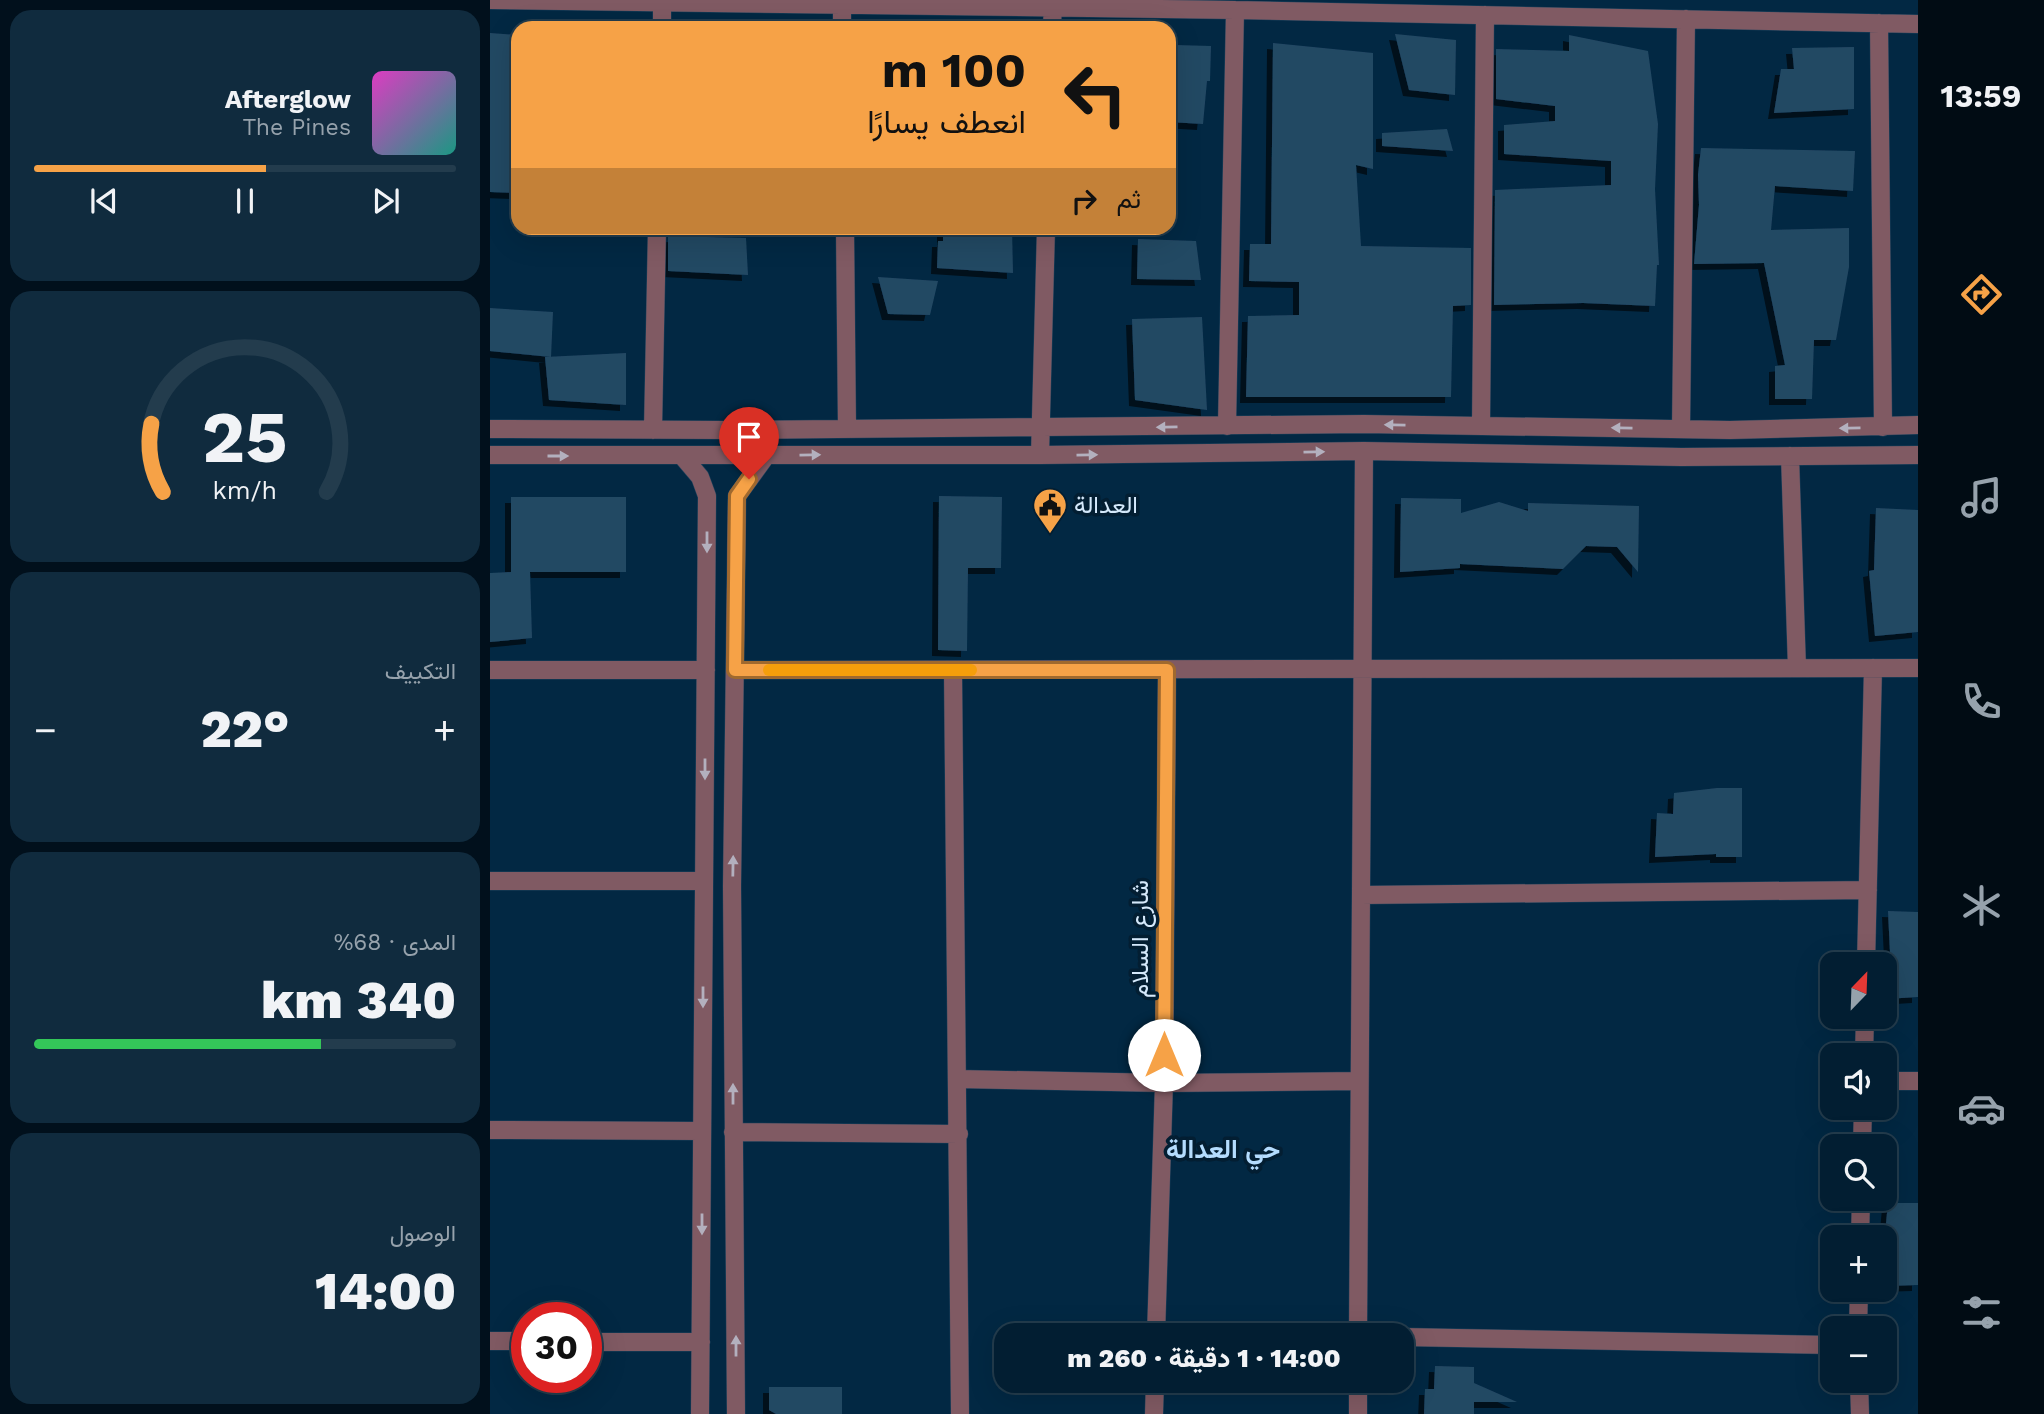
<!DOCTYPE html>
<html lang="ar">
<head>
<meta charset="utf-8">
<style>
  body { margin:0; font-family:"Work Sans",Vazirmatn,sans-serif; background:#102b3e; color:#f1f3f6; direction:rtl; height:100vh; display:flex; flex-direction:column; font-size:26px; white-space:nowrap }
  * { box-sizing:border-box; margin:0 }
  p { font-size:23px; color:#96a2ac }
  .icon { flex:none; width:38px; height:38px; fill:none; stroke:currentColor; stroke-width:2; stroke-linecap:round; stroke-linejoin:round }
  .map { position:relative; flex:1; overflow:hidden; direction:ltr }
  .sheet { display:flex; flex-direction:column; gap:10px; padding:10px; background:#01101c; width:490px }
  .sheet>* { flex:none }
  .top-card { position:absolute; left:21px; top:21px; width:665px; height:214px; border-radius:21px; box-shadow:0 7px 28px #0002,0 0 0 2px #233c4d; direction:rtl; background:#f6a247; color:#111; overflow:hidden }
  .needle { width:46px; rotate:23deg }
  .controls { position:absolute; left:1330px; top:952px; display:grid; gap:14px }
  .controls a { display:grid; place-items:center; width:77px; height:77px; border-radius:14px; background:#021e32; box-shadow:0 7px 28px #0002,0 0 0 2px #233c4d; font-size:35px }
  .speed { position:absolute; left:21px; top:1302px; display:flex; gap:14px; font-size:35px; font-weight:700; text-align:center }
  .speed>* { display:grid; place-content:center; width:91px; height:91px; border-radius:50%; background:#021e32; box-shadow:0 7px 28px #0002,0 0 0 2px #233c4d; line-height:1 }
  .speed .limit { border:10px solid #d22; background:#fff; color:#111 }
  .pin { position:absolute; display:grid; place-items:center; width:60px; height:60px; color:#fff; margin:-72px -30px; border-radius:50% 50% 50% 0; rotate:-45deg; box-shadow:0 0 7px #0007 }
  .pin .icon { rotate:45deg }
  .me { position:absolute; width:77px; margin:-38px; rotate:0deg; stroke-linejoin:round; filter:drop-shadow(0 0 5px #0008) }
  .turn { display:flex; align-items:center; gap:24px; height:147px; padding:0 35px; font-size:32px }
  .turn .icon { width:91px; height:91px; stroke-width:2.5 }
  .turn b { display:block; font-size:49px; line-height:60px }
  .then { display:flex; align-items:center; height:66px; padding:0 35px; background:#0003; gap:14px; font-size:26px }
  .big { font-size:52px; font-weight:800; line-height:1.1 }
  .sheet .tile { flex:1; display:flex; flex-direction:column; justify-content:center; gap:10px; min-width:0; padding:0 24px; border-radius:21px; background:#102b3e }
  .sheet .dial { align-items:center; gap:0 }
  .dial svg { height:182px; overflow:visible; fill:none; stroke:#233c4d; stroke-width:7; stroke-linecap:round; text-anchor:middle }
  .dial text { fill:#f1f3f6; stroke:none }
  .song { display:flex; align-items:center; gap:21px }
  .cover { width:84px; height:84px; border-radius:10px; background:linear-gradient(135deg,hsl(310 70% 55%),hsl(170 70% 35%)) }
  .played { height:7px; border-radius:4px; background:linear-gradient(90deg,#f6a247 55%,#233c4d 55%) }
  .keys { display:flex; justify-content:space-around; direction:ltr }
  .heat { display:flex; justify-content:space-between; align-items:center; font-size:38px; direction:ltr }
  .charge { height:10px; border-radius:5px; background:linear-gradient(90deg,#34c759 68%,#233c4d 0) }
  .trip { position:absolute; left:504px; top:1323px; width:420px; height:70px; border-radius:21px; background:#021e32; box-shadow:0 7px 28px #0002,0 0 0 2px #233c4d; font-weight:800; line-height:70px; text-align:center; direction:rtl }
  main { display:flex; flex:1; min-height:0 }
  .tabs { display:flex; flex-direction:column; width:126px; justify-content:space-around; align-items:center; background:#010c14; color:#96a2ac }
  .tabs .icon { width:49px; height:49px }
  .tabs .selected { color:#f6a247 }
  .tabs b { font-size:32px; color:#f1f3f6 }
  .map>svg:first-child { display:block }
  .building { fill:#244864; filter:url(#shadow) }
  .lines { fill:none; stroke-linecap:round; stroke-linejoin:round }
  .minor-casing { stroke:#20435d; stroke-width:19 }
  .minor { stroke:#805a63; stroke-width:18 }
  .oneway { fill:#b3b0be }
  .route-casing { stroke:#a0692e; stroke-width:18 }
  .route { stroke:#f6a247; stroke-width:12 }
  .slow { stroke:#f59e0b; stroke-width:12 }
  .labels { text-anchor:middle; stroke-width:7; stroke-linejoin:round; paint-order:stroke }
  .poi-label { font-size:24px; fill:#d5e9fb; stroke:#031e32; text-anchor:start }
  .street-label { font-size:24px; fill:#d5e9fb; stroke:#031e32 }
  .neighbourhood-label { font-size:26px; font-weight:bold; fill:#b4dcfe; stroke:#031e32 }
</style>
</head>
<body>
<main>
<nav class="tabs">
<b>13:59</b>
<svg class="icon selected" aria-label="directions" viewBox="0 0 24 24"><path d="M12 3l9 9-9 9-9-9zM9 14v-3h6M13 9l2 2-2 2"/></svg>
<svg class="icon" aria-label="music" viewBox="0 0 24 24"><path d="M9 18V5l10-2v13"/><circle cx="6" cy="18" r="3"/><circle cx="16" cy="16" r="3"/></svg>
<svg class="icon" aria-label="phone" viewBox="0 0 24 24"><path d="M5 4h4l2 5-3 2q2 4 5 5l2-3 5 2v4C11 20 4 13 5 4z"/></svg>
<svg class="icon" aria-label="climate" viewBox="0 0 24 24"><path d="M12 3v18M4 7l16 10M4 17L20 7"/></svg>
<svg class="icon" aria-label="car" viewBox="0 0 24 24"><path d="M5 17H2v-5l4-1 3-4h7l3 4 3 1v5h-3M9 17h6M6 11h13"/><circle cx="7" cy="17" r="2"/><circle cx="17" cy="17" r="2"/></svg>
<svg class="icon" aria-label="filters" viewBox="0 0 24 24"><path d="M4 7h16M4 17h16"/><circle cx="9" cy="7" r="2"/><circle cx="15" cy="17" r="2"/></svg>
</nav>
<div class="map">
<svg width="1428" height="1414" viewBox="0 0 1428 1414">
  <defs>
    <filter id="shadow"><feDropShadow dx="-6" dy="6" stdDeviation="0" flood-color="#0009"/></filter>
  </defs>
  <rect width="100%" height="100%" fill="#022843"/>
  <path class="building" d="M 0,33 L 28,35 L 28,193 L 0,192 Z
    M 905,34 L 966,40 L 965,95 L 919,90 Z
    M 1079,35 L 1158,51 L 1168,124 L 1165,189 L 1169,265 L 1167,265 L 1165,306 L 1093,303 L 1004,305 L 1005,190 L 1121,185 L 1121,161 L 1014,154 L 1014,125 L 1065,121 L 1065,106 L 1006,99 L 1006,49 L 1079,51 Z
    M 783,43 L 883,53 L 883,169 L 866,165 L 871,246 L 981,248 L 981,305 L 963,306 L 961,397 L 756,397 L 758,316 L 809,315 L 809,282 L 759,281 L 760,244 L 781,244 Z
    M 685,45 L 721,46 L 720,81 L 717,81 L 713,124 L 679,122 L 679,83 L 687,84 Z
    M 1364,47 L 1364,109 L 1284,113 L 1291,69 L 1304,69 L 1302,48 Z
    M 957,129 L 963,151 L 892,146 L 892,133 Z
    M 1211,148 L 1365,151 L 1363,191 L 1285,186 L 1281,230 L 1359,228 L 1359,267 L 1346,340 L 1324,340 L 1322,399 L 1285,399 L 1285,366 L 1295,365 L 1274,263 L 1204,264 L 1209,205 L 1208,175 Z
    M 453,228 L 522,228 L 523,273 L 447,268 L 448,241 L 453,241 Z
    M 178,236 L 256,238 L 258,275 L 178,271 Z
    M 648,239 L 706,241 L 711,280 L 647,279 Z
    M 388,277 L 448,281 L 440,315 L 398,314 Z
    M 0,308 L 63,312 L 61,357 L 0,351 Z
    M 712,317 L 717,410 L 645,400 L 642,319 Z
    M 136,353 L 136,405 L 59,400 L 55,357 Z
    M 449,496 L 512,497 L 511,568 L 478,568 L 477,651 L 448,650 Z
    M 21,497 L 136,497 L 136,572 L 40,572 L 42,638 L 0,642 L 0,573 L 21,572 Z
    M 911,498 L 971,499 L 971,513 L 1009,502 L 1038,511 L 1038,503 L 1149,506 L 1148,572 L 1127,547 L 1096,546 L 1073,569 L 970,564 L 970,568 L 910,572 Z
    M 1386,508 L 1428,510 L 1428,632 L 1385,636 L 1379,571 L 1384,570 Z
    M 1227,788 L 1252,788 L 1252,857 L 1226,857 L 1226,854 L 1165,857 L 1167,813 L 1183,814 L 1184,793 Z
    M 1398,911 L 1428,912 L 1428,997 L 1395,999 L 1400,952 Z
    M 1398,1203 L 1428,1203 L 1428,1285 L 1395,1286 L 1395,1280 L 1406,1270 L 1406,1256 L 1395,1234 Z
    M 945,1366 L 984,1367 L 984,1383 L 1027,1402 L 984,1402 L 984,1414 L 934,1414 L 935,1389 L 944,1389 Z
    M 279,1387 L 352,1387 L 352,1414 L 286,1414 L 279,1410 Z"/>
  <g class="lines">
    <g class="minor-casing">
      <path id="minor" d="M 0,0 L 745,10 L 1428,24
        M 352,0 L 352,28
        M 1389,23 L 1393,427
        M 172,28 L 172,3
        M 562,28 L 563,0
        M 355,228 L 357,428
        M 737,426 L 745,10
        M 991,426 L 995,15
        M 0,429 L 236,430 L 874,424 L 1240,430 L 1428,425
        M 1191,429 L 1196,19
        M 163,430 L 167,228
        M 0,455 L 550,455 L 874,451 L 1191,457 L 1428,455
        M 550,455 L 556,228
        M 1300,456 L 1307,668
        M 193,457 L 210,477 L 217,496 L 210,1414
        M 0,670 L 216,670
        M 245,670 L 1428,668
        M 463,670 L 470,1414
        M 0,881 L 214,881
        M 871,895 L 1378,890
        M 1376,964 L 1383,668
        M 1374,1055 L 1375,1017
        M 468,1079 L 674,1083 L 869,1081
        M 1395,1081 L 1428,1081
        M 0,1130 L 212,1131
        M 243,1132 L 469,1134
        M 1372,1146 L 1373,1108
        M 1370,1237 L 1371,1199
        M 1368,1328 L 1369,1290
        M 666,1335 L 674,1083 L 677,670
        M 868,1335 L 874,451
        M 912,1337 L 1342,1345
        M 0,1341 L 37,1341
        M 96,1342 L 211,1342
        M 1369,1381 L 1370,1414
        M 246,1414 L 242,886 L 247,496 L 276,456
        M 664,1414 L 665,1381
        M 868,1414 L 868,1381"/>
    </g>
    <use href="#minor" class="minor"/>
  </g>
  <defs><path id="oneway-solid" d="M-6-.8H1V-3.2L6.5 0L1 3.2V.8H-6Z" transform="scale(1.75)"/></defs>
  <g class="oneway">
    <use href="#oneway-solid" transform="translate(905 425) rotate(-179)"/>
    <use href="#oneway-solid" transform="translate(677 427) rotate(179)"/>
    <use href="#oneway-solid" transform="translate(1132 428) rotate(-179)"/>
    <use href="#oneway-solid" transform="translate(1360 428) rotate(179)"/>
    <use href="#oneway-solid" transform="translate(824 452) rotate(-1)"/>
    <use href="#oneway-solid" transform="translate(320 455) rotate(-1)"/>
    <use href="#oneway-solid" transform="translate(597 455) rotate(-1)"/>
    <use href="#oneway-solid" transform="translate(68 456)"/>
    <use href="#oneway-solid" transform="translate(217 542) rotate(90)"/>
    <use href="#oneway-solid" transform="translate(215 769) rotate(90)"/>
    <use href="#oneway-solid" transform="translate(243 866) rotate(-89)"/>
    <use href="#oneway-solid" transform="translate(213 997) rotate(90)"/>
    <use href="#oneway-solid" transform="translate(243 1094) rotate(-90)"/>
    <use href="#oneway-solid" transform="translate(212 1224) rotate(90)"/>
    <use href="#oneway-solid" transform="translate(246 1346) rotate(-90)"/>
  </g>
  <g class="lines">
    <g class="route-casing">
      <path id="route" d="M 259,479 L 247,496 L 245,670 L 677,670 L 674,1055"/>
    </g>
    <use href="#route" class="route"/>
    <path class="slow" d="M 279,670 L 481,670"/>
  </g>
  <defs>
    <g id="civic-pin" transform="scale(1.75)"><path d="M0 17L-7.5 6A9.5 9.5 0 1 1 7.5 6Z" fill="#f6a247" stroke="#031e32"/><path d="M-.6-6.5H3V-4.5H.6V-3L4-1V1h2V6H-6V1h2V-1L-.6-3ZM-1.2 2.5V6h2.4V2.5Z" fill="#111"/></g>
  </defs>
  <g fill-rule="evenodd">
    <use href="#civic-pin" x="560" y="505"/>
  </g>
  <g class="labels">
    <g class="poi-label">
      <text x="584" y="513">العدالة</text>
    </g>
    <g class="street-label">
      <text transform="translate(650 939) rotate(-90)" y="8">شارع السلام</text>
    </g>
    <g class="neighbourhood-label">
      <text x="733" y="1158">حي العدالة</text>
    </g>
  </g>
</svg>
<div class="controls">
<a><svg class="needle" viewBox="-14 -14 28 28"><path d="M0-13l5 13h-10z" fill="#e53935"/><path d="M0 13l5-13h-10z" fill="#96a2ac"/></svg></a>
<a><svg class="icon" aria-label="sound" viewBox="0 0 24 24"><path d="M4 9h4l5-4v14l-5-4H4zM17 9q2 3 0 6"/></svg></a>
<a><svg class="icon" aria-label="search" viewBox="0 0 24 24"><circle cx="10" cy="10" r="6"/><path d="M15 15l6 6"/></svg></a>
<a>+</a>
<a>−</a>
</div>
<div class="speed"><div class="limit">30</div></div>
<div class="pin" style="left:259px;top:479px;background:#d93025"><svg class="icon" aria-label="arrive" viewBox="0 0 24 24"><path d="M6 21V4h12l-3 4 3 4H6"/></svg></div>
<svg class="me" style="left:674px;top:1055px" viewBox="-20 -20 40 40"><circle r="19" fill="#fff"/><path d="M0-13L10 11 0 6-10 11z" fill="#f6a247"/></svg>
<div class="trip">14:00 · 1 دقيقة · 260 m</div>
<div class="top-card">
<div class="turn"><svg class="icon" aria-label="left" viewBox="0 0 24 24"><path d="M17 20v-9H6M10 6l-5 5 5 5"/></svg><div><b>100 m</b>انعطف يسارًا</div></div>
<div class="then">ثم<svg class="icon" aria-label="right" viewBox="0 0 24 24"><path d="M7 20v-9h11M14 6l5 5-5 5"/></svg></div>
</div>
</div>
<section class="sheet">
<div class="tile">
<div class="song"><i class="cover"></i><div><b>Afterglow</b><p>The Pines</p></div></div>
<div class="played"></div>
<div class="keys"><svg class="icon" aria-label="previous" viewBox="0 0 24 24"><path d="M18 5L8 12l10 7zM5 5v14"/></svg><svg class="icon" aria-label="pause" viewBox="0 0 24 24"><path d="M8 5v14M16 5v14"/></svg><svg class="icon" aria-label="next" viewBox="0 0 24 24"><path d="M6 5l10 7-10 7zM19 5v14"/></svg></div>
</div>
<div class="tile dial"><svg viewBox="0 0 100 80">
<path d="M14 69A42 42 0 1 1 86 69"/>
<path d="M14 69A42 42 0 0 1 9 39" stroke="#f6a247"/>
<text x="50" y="56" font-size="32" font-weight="700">25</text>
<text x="50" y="72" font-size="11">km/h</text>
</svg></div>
<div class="tile"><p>التكييف</p>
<div class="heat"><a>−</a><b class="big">22°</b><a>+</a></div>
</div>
<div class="tile"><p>المدى · 68%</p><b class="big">340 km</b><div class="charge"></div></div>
<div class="tile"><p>الوصول</p><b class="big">14:00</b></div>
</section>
</main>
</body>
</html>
